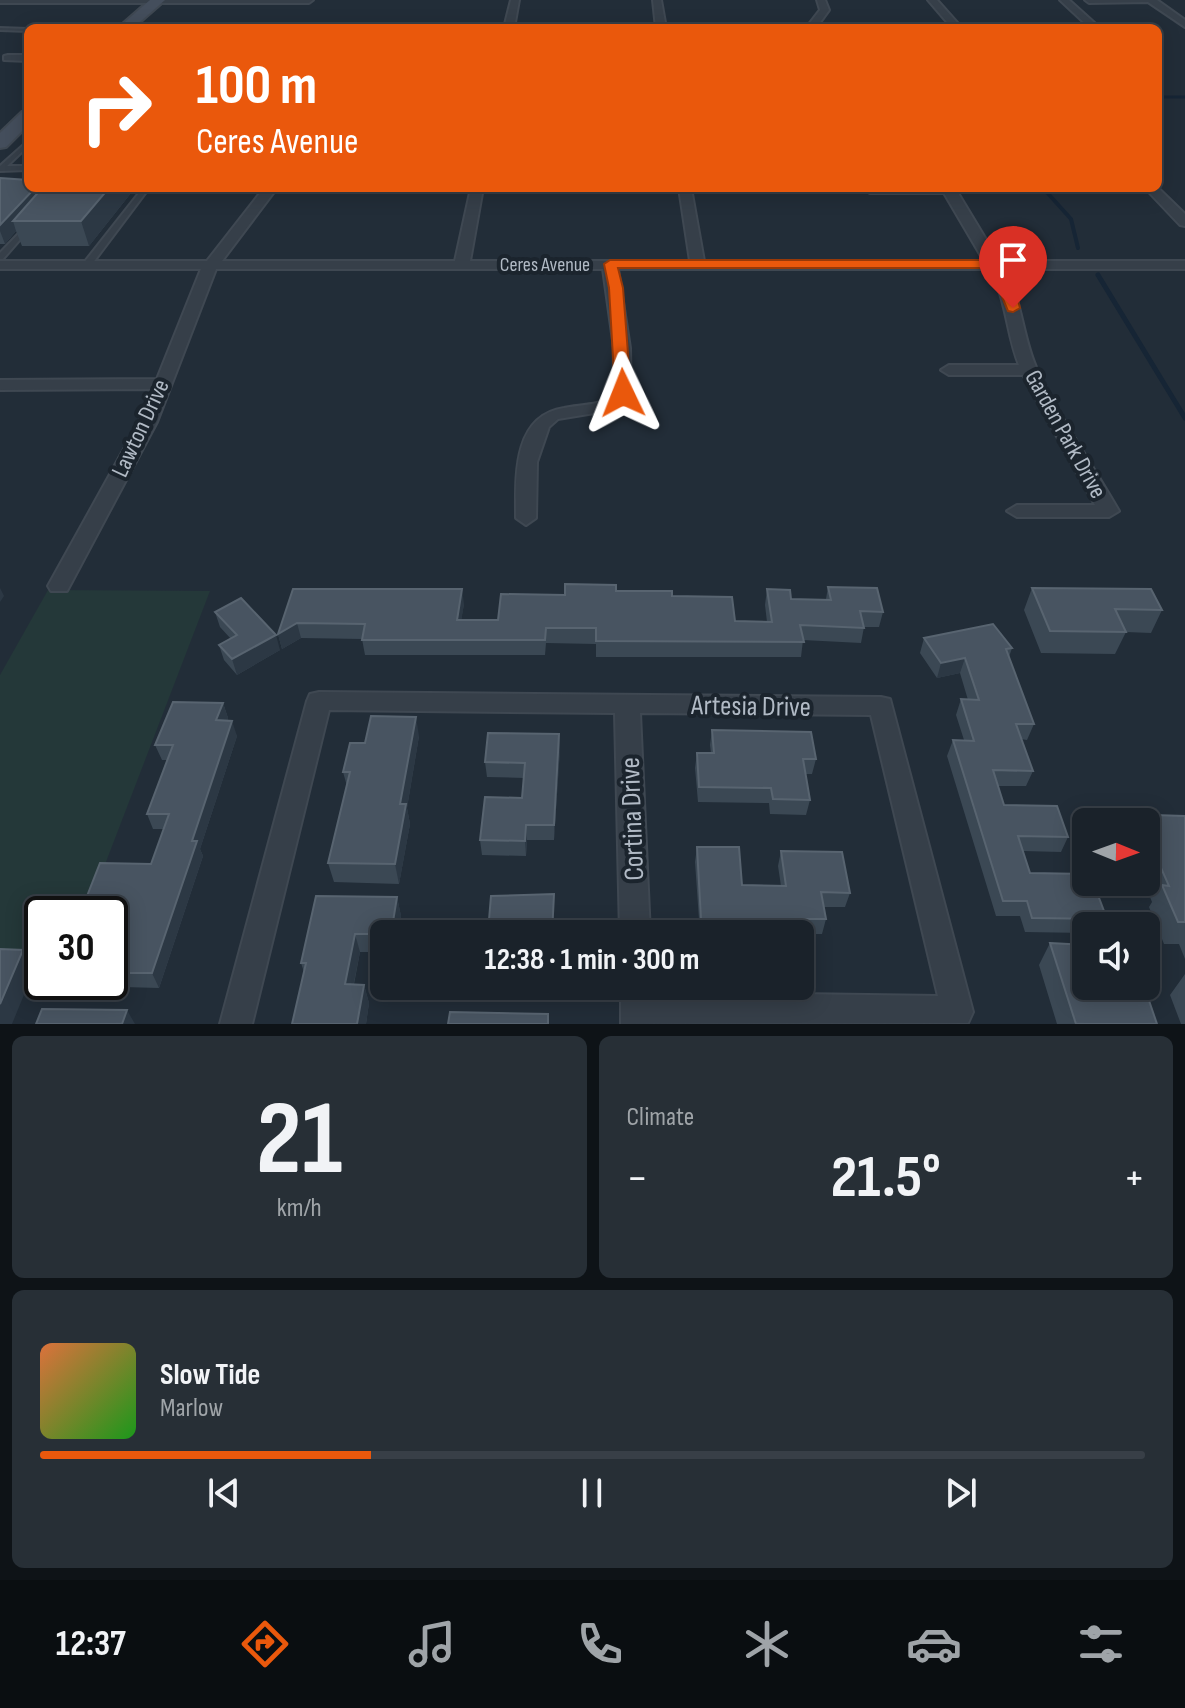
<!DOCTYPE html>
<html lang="en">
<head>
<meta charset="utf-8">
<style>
  body { margin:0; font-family:"Sofia Sans Condensed",sans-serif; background:#272f36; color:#f1f3f6; height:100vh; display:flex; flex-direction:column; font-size:30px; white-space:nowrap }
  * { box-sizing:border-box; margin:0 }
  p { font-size:26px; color:#9fa4a8 }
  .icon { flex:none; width:44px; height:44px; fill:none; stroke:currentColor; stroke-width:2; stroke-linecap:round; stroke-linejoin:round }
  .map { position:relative; height:1024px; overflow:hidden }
  .drawer { display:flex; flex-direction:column; gap:12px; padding:12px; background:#0e1317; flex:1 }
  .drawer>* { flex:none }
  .banner { position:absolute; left:24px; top:24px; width:1138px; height:168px; border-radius:12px; box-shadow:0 4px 20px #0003,0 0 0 2px #383f47; background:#ea580c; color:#fff; overflow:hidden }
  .needle { width:52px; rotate:91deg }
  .tools { position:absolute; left:1072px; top:808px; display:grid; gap:16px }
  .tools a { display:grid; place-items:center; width:88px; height:88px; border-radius:12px; background:#1a222a; box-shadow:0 4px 20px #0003,0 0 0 2px #383f47; font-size:40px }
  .speed { position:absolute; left:24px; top:896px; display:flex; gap:16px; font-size:40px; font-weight:700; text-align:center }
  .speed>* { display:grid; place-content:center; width:104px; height:104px; border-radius:50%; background:#1a222a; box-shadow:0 4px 20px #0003,0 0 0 2px #383f47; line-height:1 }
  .speed .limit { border:4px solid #111; border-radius:12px; background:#fff; color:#111 }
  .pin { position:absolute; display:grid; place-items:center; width:68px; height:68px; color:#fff; margin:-82px -34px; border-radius:50% 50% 50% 0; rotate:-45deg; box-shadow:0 0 8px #0007 }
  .pin .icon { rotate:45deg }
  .me { position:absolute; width:88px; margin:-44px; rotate:358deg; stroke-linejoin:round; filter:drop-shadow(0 0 6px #0008) }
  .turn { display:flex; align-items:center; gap:28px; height:168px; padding:0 40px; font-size:36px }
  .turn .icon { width:104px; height:104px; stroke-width:2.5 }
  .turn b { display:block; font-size:56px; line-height:68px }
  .big { font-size:60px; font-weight:700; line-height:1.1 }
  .drawer .card { flex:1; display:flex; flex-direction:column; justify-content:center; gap:12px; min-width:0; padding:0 28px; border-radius:12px; background:#272f36 }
  .drawer .dial { align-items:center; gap:0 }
  .dial b { font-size:104px; line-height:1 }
  .song { display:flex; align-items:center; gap:24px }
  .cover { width:96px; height:96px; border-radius:12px; background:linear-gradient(135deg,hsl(20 70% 55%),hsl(120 70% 35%)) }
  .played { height:8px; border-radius:4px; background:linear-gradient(90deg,#ea580c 30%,#383f47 30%) }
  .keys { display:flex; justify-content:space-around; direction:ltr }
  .heat { display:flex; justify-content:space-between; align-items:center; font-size:44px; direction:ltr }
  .drawer .tiles { flex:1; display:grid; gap:12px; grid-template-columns:1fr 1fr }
  .card:last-child { grid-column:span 2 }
  .trip { position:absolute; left:370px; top:920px; width:444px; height:80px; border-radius:12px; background:#1a222a; box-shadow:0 4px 20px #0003,0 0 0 2px #383f47; font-weight:700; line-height:80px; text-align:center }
  .tab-bar { display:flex; height:128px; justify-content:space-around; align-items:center; background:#0a0e11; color:#9fa4a8 }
  .tab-bar .icon { width:56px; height:56px }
  .tab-bar .selected { color:#ea580c }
  .tab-bar b { font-size:36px; color:#f1f3f6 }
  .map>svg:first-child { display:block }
  .green { fill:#243839 }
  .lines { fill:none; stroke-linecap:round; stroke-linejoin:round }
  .stream-far2 { stroke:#162535; stroke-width:3 }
  .stream-far1 { stroke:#162535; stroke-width:4 }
  .stream { stroke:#162535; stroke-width:5 }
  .service-casing { stroke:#3f4852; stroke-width:4 }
  .minor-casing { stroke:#3f4852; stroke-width:4 }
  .secondary-casing { stroke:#3f4852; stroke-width:4 }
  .service { fill:#363f49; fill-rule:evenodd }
  .minor { fill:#363f49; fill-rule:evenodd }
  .secondary { fill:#444e5c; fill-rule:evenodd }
  .wall { fill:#3b4854 }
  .shaded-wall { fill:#2c3844 }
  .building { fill:#485461; stroke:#586470; stroke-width:2 }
  .route { fill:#ea580c; stroke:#983908; stroke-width:2 }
  .labels { text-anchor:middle; stroke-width:8; stroke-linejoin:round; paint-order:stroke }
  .far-street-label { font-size:20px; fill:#b1bac5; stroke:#1b242d }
  .street-label { font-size:24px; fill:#b1bac5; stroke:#1b242d }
  .near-street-label { font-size:28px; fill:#b1bac5; stroke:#1b242d }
</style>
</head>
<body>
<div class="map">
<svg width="1185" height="1024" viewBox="0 0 1185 1024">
  <rect width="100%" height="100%" fill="#222d38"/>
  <path class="green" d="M 48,590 L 210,591 L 86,914 L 42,914 L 42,962 L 0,962 L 0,675 Z"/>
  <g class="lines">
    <path class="stream-far2" d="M 1158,97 L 1185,97"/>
    <path class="stream-far1" d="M 1043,188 L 1071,219 L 1078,248"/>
    <path class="stream" d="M 1098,275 L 1185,418"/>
    <g class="service-casing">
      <path id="service" d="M 0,28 L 28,29 L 28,31 L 0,30 Z
        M 28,141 L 28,146 L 7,166 L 28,166 L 28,170 L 0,171 L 0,166 Z
        M 143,188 L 149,188 L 89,268 L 83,268 L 83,264 Z
        M 25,227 L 30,228 L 3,259 L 0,259 L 0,253 Z"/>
    </g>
    <g class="minor-casing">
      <path id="minor" d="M 0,0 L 313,0 L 309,3 L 0,3 Z
        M 511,0 L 519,0 L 514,28 L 504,28 Z
        M 653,0 L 661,0 L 666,28 L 656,28 Z
        M 817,0 L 825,0 L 829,10 L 816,28 L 806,28 L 820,10 Z
        M 928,0 L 937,0 L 962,28 L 952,28 Z
        M 1060,0 L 1069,0 L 1100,28 L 1090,28 Z
        M 1085,0 L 1157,0 L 1185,20 L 1185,27 L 1148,2 L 1089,3 Z
        M 8,55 L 28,55 L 28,61 L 4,60 L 4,56 Z
        M 264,188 L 277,188 L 222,261 L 455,261 L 471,188 L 483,188 L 470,261 L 690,261 L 679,188 L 691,188 L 704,261 L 984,261 L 944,193 L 870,193 L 864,189 L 955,188 L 999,261 L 1185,261 L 1185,269 L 1004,269 C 1022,299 1022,335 1036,367 C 1059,417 1092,464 1119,511 L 1109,517 L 1017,517 L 1007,511 L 1017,505 L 1095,505 L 1023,375 L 949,375 L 941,370 L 949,365 L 1019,365 C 1006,333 1007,298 989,269 L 618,269 L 630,348 L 631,399 L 619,409 L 558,419 L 549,427 L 537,462 L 536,518 L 526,525 L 516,518 C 516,477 512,416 564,408 C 579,405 600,405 613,397 L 614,348 L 603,269 L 216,269 L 157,422 L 67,591 L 51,591 L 48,586 L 139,422 L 152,389 L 0,390 L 0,380 L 157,379 L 201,269 L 0,269 L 0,261 L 207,261 Z
        M 1145,188 L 1158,188 L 1185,214 L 1185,226 L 1180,225 Z
        M 319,692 L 881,697 L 890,699 L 973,1012 L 968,1023 L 621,1024 L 621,986 L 651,986 L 651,992 L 938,996 L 871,715 L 640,713 L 650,934 L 620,934 L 615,713 L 329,710 L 252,1024 L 220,1024 L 307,701 L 310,694 Z"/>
    </g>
    <g class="secondary-casing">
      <path id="secondary" d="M 150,0 L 165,0 L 133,28 L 118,28 Z
        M 28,111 L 28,125 L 6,147 L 0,148 L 0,133 L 22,112 Z"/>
    </g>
    <use href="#service" class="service"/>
    <use href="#minor" class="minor"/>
    <use href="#secondary" class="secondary"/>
  </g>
  <path class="wall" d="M 0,178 L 28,188 L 135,188 L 89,246 L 22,246 L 16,231 L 5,244 L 0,244 Z
    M 828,587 L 883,612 L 879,627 L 864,627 L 861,643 L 803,640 L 801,657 L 596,657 L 596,644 L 546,643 L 545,655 L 365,655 L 362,639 L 301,638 L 282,649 L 278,634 L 293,589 L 464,604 L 461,620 L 498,620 L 565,595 L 616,591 L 672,596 L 735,621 L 767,622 L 765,605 L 767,589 L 791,599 L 826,599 Z
    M 1032,588 L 1162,610 L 1151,633 L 1126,632 L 1115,654 L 1041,653 L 1024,610 Z
    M 215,612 L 280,650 L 237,675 L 224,660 L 219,645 L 231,639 L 220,627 Z
    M 924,638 L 1012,648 L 1009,657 L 1034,724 L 1027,740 L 1021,739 L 1033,771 L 1026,786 L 998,786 L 1004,805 L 1068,837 L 1061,852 L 1023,851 L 1030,873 L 1107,919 L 1103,926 L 1086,926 L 1086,933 L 1025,932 L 1020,916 L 996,916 L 947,756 L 953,740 L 964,740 L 956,715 L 961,699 L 968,700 L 960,673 L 937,678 L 920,653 Z
    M 223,703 L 228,718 L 227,721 L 237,736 L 200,849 L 203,856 L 159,988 L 123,987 L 115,973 L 120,961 L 110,961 L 110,914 L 151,864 L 164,829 L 153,829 L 147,814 L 167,760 L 162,760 L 155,745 Z
    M 712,730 L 816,759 L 812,774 L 805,774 L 810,800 L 806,815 L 770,814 L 769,803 L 698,802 L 695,768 L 697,753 L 711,753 L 710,745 Z
    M 559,734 L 560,749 L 554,840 L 527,840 L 526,856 L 482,855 L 480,840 L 522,798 L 524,778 L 487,777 L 485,762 Z
    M 419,736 L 407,808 L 410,824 L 399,884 L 334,882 L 328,863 L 347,786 L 343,772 L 365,743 Z
    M 1122,814 L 1185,816 L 1185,959 L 1179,944 L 1164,944 L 1149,907 L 1152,902 L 1144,882 L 1146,882 L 1146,822 L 1118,822 Z
    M 697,847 L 742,885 L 781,886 L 778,866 L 781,851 L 850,893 L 845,907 L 824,907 L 826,919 L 822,934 L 700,934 L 695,862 Z
    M 397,897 L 401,916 L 398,934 L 384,934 L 384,952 L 360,952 L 354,984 L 364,985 L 369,1003 L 366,1024 L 292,1024 L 304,972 L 301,963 Z
    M 1050,943 L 1157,1024 L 1057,1024 L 1039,965 Z
    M 1185,974 L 1185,1024 L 1181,1024 L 1170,995 Z"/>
  <path class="shaded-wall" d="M 35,188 L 45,188 L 13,221 L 16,231 L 5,244 L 0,231 L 0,225 Z
    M 109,188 L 135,188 L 89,246 L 81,221 Z
    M 0,588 L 4,596 L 0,602 Z
    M 462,589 L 464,604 L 459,635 L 457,620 Z
    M 297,623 L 301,638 L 282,649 L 278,634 Z
    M 276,635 L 280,650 L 237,675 L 232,659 Z
    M 965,658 L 960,673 L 937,678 L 941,663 Z
    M 223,703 L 228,718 L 222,736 L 216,720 Z
    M 416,717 L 419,736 L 407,808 L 410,824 L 399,884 L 395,864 L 400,804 Z
    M 232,721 L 237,736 L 200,849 L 203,856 L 159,988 L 152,973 L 192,841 Z
    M 559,734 L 560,749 L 554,840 L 554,825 Z
    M 526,825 L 527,840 L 526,856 L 525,841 Z
    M 554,894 L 554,934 L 552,934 Z
    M 397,897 L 401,916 L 398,934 L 391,934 Z
    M 355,934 L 360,952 L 350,1002 L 345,984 Z
    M 23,950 L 35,968 L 12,1024 L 0,1024 L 0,1004 Z
    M 364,985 L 369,1003 L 366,1024 L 357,1024 Z
    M 127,1010 L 135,1024 L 122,1024 Z"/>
  <path class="building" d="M 0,178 L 28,180 L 28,188 L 35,188 L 0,225 Z
    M 42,188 L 109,188 L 81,221 L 13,221 Z
    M 565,584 L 616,585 L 616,591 L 672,591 L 672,596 L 732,597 L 735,621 L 772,622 L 767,589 L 790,590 L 791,599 L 831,600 L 828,587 L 877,588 L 883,612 L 860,611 L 864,628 L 800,625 L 804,642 L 596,641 L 596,628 L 546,628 L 545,640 L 362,640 L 365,624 L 297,623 L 278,634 L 293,589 L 462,589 L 457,620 L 498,620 L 501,594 L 565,595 Z
    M 1032,588 L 1151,589 L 1162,610 L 1115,609 L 1126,632 L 1050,631 Z
    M 241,598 L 276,635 L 232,659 L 219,645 L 237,635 L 215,612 Z
    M 993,624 L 1012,648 L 1006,649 L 1034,724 L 1016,724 L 1033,771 L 993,770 L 1004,805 L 1057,806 L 1068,837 L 1018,836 L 1030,873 L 1086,874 L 1086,882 L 1093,882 L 1107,919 L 1032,918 L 1027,901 L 1003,901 L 953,740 L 974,741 L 961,699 L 979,700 L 965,658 L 941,663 L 924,638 Z
    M 173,702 L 223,703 L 216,720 L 232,721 L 192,841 L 197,841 L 152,973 L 115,973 L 125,947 L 110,947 L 110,914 L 80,914 L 100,863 L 151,864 L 169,814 L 147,814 L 173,745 L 155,745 Z
    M 371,716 L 416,717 L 400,804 L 406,804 L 395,864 L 328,863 L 350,772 L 343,772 L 350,743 L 365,743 Z
    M 712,730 L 811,732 L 816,759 L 803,759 L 810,800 L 773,799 L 771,788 L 699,787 L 697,753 L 714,753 Z
    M 488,733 L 559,734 L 554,825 L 526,825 L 525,841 L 480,840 L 485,797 L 522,798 L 525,763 L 485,762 Z
    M 1122,814 L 1185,816 L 1185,922 L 1178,922 L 1162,885 L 1169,886 L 1151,845 L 1146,845 L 1146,822 L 1125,822 Z
    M 697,847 L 739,847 L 742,885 L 786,886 L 781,851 L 842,852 L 850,893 L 821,892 L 826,919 L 701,919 Z
    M 554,894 L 552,934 L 468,934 L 470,919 L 489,920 L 491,896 Z
    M 316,896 L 397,897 L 391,934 L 355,934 L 345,984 L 364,985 L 357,1024 L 292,1024 L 306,963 L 301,963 Z
    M 1050,943 L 1086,945 L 1086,986 L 1144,986 L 1157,1024 L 1076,1024 Z
    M 0,949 L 23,950 L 0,1004 Z
    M 42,1009 L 127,1010 L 122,1024 L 36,1024 Z
    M 450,1012 L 548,1014 L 548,1024 L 448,1024 Z"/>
  <path class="route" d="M 610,260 L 995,260 L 999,261 L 1015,288 L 1020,308 L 1013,312 L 1008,311 L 990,268 L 618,268 L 623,288 L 631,393 L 623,398 L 615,393 L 609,288 L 604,264 Z"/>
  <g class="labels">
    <g class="far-street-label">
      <text x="545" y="271">Ceres Avenue</text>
    </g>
    <g class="street-label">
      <text transform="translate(140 428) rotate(-65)" y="8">Lawton Drive</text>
      <text transform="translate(1066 434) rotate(61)" y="8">Garden Park Drive</text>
    </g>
    <g class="near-street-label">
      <text transform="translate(751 705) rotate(1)" y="10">Artesia Drive</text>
      <text transform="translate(631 819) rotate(-92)" y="10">Cortina Drive</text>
    </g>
  </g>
</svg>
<div class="tools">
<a><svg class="needle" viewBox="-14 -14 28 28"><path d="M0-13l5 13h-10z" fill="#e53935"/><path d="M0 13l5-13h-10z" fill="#9fa4a8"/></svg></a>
<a><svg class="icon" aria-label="sound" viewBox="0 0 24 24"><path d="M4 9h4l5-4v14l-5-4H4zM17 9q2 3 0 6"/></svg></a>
</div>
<div class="speed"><div class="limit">30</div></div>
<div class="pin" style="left:1013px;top:308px;background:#d93025"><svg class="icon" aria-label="arrive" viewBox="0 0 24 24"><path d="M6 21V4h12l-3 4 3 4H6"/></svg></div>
<svg class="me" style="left:623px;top:393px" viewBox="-20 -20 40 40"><path d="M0-17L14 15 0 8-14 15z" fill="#ea580c" stroke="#fff" stroke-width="4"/></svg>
<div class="trip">12:38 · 1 min · 300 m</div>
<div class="banner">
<div class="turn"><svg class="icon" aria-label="right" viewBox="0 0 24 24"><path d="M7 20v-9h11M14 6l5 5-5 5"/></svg><div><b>100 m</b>Ceres Avenue</div></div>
</div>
</div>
<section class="drawer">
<div class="tiles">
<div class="card dial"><b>21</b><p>km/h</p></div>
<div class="card"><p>Climate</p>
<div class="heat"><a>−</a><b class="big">21.5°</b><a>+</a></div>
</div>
<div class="card">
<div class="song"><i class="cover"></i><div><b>Slow Tide</b><p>Marlow</p></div></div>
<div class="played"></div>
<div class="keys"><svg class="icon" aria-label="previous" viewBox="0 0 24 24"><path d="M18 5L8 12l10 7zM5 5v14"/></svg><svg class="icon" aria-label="pause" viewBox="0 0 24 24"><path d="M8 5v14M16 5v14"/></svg><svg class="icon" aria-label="next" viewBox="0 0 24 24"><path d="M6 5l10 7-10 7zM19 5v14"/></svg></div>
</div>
</div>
</section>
<nav class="tab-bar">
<b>12:37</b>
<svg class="icon selected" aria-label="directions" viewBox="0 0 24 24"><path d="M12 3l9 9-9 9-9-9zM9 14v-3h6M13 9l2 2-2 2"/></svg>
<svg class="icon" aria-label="music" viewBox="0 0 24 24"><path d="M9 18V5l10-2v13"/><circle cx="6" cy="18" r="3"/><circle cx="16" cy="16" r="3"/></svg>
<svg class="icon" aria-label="phone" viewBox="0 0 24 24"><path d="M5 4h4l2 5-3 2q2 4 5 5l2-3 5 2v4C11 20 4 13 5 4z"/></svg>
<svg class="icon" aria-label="climate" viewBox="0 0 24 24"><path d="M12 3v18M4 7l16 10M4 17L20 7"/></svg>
<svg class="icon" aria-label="car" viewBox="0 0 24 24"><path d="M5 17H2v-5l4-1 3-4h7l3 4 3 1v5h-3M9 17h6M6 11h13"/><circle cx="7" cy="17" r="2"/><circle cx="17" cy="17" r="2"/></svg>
<svg class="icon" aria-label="filters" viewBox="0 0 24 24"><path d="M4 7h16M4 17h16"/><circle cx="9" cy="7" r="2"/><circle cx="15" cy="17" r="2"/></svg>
</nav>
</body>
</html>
